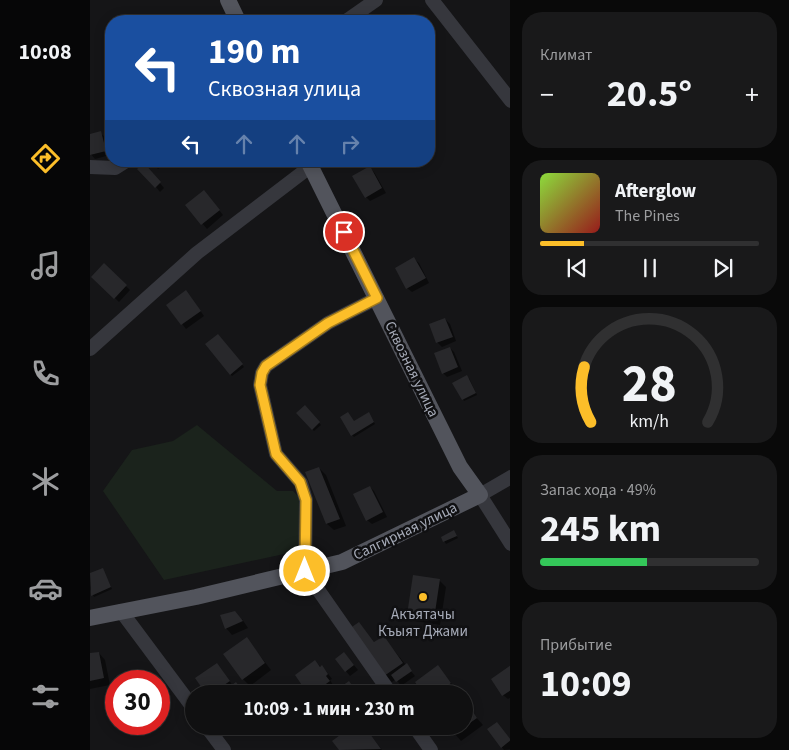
<!DOCTYPE html>
<html lang="ru">
<head>
<meta charset="utf-8">
<style>
  body { margin:0; font-family:"Source Sans 3",sans-serif; background:#19191a; color:#f1f3f6; height:100vh; display:flex; flex-direction:column; font-size:19px; white-space:nowrap }
  * { box-sizing:border-box; margin:0 }
  p { font-size:16px; color:#9c9d9f }
  .icon { flex:none; width:28px; height:28px; fill:none; stroke:currentColor; stroke-width:2; stroke-linecap:round; stroke-linejoin:round }
  .map { position:relative; flex:1; overflow:hidden }
  .side { display:flex; flex-direction:column; gap:12px; padding:12px; background:#090909; width:279px }
  .side>* { flex:none }
  .top-card { position:absolute; left:15px; top:15px; width:330px; height:152px; border-radius:20px; box-shadow:0 2px 12px #0003,0 0 0 1px #303031; background:#1a4fa0; color:#fff; overflow:hidden }
  .speed { position:absolute; left:15px; top:670px; display:flex; gap:10px; font-size:25px; font-weight:700; text-align:center }
  .speed>* { display:grid; place-content:center; width:65px; height:65px; border-radius:50%; background:#101011; box-shadow:0 2px 12px #0003,0 0 0 1px #303031; line-height:1 }
  .speed .limit { border:8px solid #d22; background:#fff; color:#111 }
  .pin { position:absolute; display:grid; place-items:center; width:42px; height:42px; color:#fff; margin:-21px; border:2px solid #fff; border-radius:50%; box-shadow:0 1px 5px #0007 }
  .me { position:absolute; width:55px; margin:-28px; rotate:0deg; stroke-linejoin:round; filter:drop-shadow(0 0 4px #0008) }
  .turn { display:flex; align-items:center; gap:18px; height:105px; padding:0 20px; font-size:22px }
  .turn .icon { width:65px; height:65px; stroke-width:2.5 }
  .turn b { display:block; font-size:35px; line-height:42px }
  .lanes { display:flex; align-items:center; height:48px; padding:0 20px; background:#0003; justify-content:center; gap:25px; direction:ltr }
  .lanes .off { opacity:.35 }
  .big { font-size:38px; font-weight:700; line-height:1.1 }
  .side .tile { flex:1; display:flex; flex-direction:column; justify-content:center; gap:8px; min-width:0; padding:0 18px; border-radius:20px; background:#19191a }
  .side .dial { align-items:center; gap:0 }
  .dial svg { height:130px; overflow:visible; fill:none; stroke:#303031; stroke-width:7; stroke-linecap:round; text-anchor:middle }
  .dial text { fill:#f1f3f6; stroke:none }
  .song { display:flex; align-items:center; gap:15px }
  .cover { width:60px; height:60px; border-radius:8px; background:linear-gradient(135deg,hsl(90 70% 55%),hsl(0 70% 35%)) }
  .played { height:5px; border-radius:2px; background:linear-gradient(90deg,#fcbe29 20%,#303031 20%) }
  .keys { display:flex; justify-content:space-around; direction:ltr }
  .heat { display:flex; justify-content:space-between; align-items:center; font-size:28px; direction:ltr }
  .charge { height:8px; border-radius:4px; background:linear-gradient(90deg,#34c759 49%,#303031 0) }
  .trip { position:absolute; left:95px; top:685px; width:288px; height:50px; border-radius:25px; background:#101011; box-shadow:0 2px 12px #0003,0 0 0 1px #303031; font-weight:700; line-height:50px; text-align:center }
  main { display:flex; flex:1; min-height:0 }
  .tab-bar { display:flex; flex-direction:column; width:90px; justify-content:space-around; align-items:center; background:#060607; color:#9c9d9f }
  .tab-bar .icon { width:35px; height:35px }
  .tab-bar .on { color:#fcbe29 }
  .tab-bar b { font-size:22px; color:#f1f3f6 }
  .map>svg:first-child { display:block }
  .green { fill:#1b231c }
  .shadow { fill:#0007 }
  .building { fill:#28282b }
  .lines { fill:none; stroke-linecap:round; stroke-linejoin:round }
  .minor { stroke:#36373d; stroke-width:14 }
  .major { stroke:#52545c; stroke-width:16 }
  .route-casing { stroke:#a47c1b; stroke-width:12 }
  .route { stroke:#fcbe29; stroke-width:9 }
  .poi-dot { fill:#fcbe29; stroke:#101012; stroke-width:2 }
  .labels { text-anchor:middle; stroke-width:5; stroke-linejoin:round; paint-order:stroke }
  .street-label { font-size:15px; fill:#a6abb8; stroke:#101012 }
  .poi-label { font-size:15px; fill:#a6abb8; stroke:#101012 }
</style>
</head>
<body>
<main>
<nav class="tab-bar">
<b>10:08</b>
<svg class="icon on" aria-label="directions" viewBox="0 0 24 24"><path d="M12 3l9 9-9 9-9-9zM9 14v-3h6M13 9l2 2-2 2"/></svg>
<svg class="icon" aria-label="music" viewBox="0 0 24 24"><path d="M9 18V5l10-2v13"/><circle cx="6" cy="18" r="3"/><circle cx="16" cy="16" r="3"/></svg>
<svg class="icon" aria-label="phone" viewBox="0 0 24 24"><path d="M5 4h4l2 5-3 2q2 4 5 5l2-3 5 2v4C11 20 4 13 5 4z"/></svg>
<svg class="icon" aria-label="climate" viewBox="0 0 24 24"><path d="M12 3v18M4 7l16 10M4 17L20 7"/></svg>
<svg class="icon" aria-label="car" viewBox="0 0 24 24"><path d="M5 17H2v-5l4-1 3-4h7l3 4 3 1v5h-3M9 17h6M6 11h13"/><circle cx="7" cy="17" r="2"/><circle cx="17" cy="17" r="2"/></svg>
<svg class="icon" aria-label="filters" viewBox="0 0 24 24"><path d="M4 7h16M4 17h16"/><circle cx="9" cy="7" r="2"/><circle cx="15" cy="17" r="2"/></svg>
</nav>
<div class="map">
<svg width="421" height="750" viewBox="0 0 421 750">
  <rect width="100%" height="100%" fill="#151517"/>
  <path class="green" d="M 107,425 L 187,491 L 203,491 L 212,500 L 208,551 L 74,580 L 13,491 L 42,450 L 83,441 Z"/>
  <path class="shadow" d="M 10,133 L 15,137 L 20,155 L 5,159 L 0,153 L 0,135 Z
    M 61,161 L 79,161 L 68,169 Z
    M 279,168 L 284,172 L 296,193 L 280,201 L 276,197 Z
    M 58,169 L 74,188 L 70,192 L 66,187 Z
    M 118,196 L 133,215 L 117,229 L 97,205 Z
    M 324,259 L 329,263 L 339,283 L 322,292 L 317,288 Z
    M 14,265 L 40,290 L 29,302 L 3,277 Z
    M 100,296 L 114,316 L 96,329 L 78,305 Z
    M 355,319 L 360,324 L 366,341 L 352,347 L 347,342 Z
    M 130,337 L 154,367 L 142,376 L 140,374 Z
    M 360,348 L 364,352 L 372,371 L 357,377 L 353,373 Z
    M 379,378 L 387,395 L 374,401 L 373,399 Z
    M 215,407 L 231,425 L 224,431 L 208,413 Z
    M 280,416 L 285,424 L 264,437 L 262,435 L 264,422 Z
    M 229,468 L 236,475 L 256,526 L 244,530 L 237,524 Z
    M 280,487 L 284,491 L 297,517 L 282,524 L 277,520 Z
    M 364,532 L 368,538 L 356,544 L 352,537 Z
    M 12,569 L 22,589 L 4,597 L 0,589 L 0,575 Z
    M 349,580 L 356,587 L 350,625 L 325,621 L 318,614 Z
    M 152,619 L 158,628 L 142,635 L 136,628 Z
    M 269,623 L 285,643 L 293,637 L 325,676 L 311,686 L 306,679 L 302,682 L 295,676 Z
    M 157,639 L 181,670 L 160,686 L 153,679 Z
    M 9,653 L 15,660 L 20,685 L 0,689 L 0,655 Z
    M 258,658 L 268,670 L 260,676 L 246,659 Z
    M 225,662 L 236,671 L 242,679 L 240,680 L 243,685 L 232,694 L 220,694 Z
    M 348,667 L 365,688 L 357,694 L 334,694 Z
    M 421,667 L 421,697 L 418,699 L 413,695 Z
    M 131,669 L 143,686 L 146,684 L 155,694 L 118,694 Z
    M 374,704 L 393,725 L 371,741 L 358,726 L 374,726 Z
    M 285,726 L 299,726 L 291,732 Z
    M 275,728 L 292,750 L 251,750 L 244,741 L 266,734 Z
    M 399,730 L 421,740 L 421,749 L 414,750 Z"/>
  <path class="building" d="M 11,131 L 16,151 L 0,155 L 0,134 Z
    M 60,161 L 75,161 L 65,168 Z
    M 54,163 L 71,182 L 65,188 L 47,169 Z
    M 280,166 L 292,188 L 275,198 L 262,176 Z
    M 114,190 L 130,210 L 111,225 L 95,205 Z
    M 324,257 L 336,278 L 316,289 L 305,268 Z
    M 14,263 L 37,285 L 24,299 L 1,277 Z
    M 96,290 L 111,311 L 91,325 L 76,305 Z
    M 355,318 L 363,337 L 346,343 L 339,324 Z
    M 128,334 L 153,364 L 140,375 L 115,344 Z
    M 360,347 L 368,367 L 352,374 L 344,353 Z
    M 377,375 L 386,393 L 372,400 L 362,383 Z
    M 215,405 L 230,422 L 222,430 L 206,413 Z
    M 258,412 L 264,421 L 279,412 L 284,422 L 261,436 L 250,417 Z
    M 229,467 L 250,519 L 236,524 L 215,472 Z
    M 280,486 L 293,512 L 276,521 L 263,494 Z
    M 364,530 L 367,536 L 353,542 L 351,537 Z
    M 13,568 L 21,587 L 1,596 L 0,573 Z
    M 323,575 L 350,579 L 344,619 L 317,615 Z
    M 145,611 L 153,621 L 135,629 L 130,615 Z
    M 269,622 L 284,642 L 294,636 L 313,663 L 294,676 L 259,629 Z
    M 157,637 L 175,663 L 152,680 L 133,654 Z
    M 9,652 L 14,678 L 0,681 L 0,653 Z
    M 254,652 L 264,665 L 255,672 L 245,659 Z
    M 225,660 L 230,667 L 232,665 L 238,674 L 236,676 L 240,681 L 222,694 L 218,694 L 205,675 Z
    M 127,663 L 140,681 L 121,694 L 116,694 L 105,678 Z
    M 317,663 L 322,671 L 306,682 L 301,675 Z
    M 348,665 L 361,683 L 347,694 L 333,694 L 325,682 Z
    M 421,665 L 421,690 L 412,696 L 401,679 Z
    M 259,681 L 268,694 L 241,694 Z
    M 146,682 L 154,693 L 130,694 Z
    M 374,704 L 378,711 L 381,709 L 387,718 L 363,735 L 357,726 L 374,726 Z
    M 407,722 L 421,740 L 411,748 L 397,729 Z
    M 261,727 L 265,733 L 275,727 L 291,749 L 249,750 L 242,741 Z"/>
  <g class="lines">
    <path class="minor" d="M 342,0 L 421,101
      M 256,21 L 286,0
      M 0,167 L 25,168 L 36,161
      M 287,298 L 238,323 L 176,366 L 172,373 L 170,385 L 186,454 L 211,483 L 216,500 L 215,571 L 301,694
      M 0,349 L 107,253 L 221,166
      M 421,477 L 390,495 L 421,544
      M 31,611 L 104,709
      M 116,726 L 134,750
      M 324,726 L 341,750"/>
    <path class="major" d="M 138,0 L 148,21
      M 0,618 L 106,597 L 252,562 L 390,495 L 370,467 L 218,161"/>
  </g>
  <g class="lines">
    <g class="route-casing">
      <path id="route" d="M 215,571 L 216,500 L 210,482 L 186,454 L 170,385 L 172,373 L 176,366 L 238,323 L 287,298 L 254,232"/>
    </g>
    <use href="#route" class="route"/>
  </g>
  <circle class="poi-dot" cx="333" cy="597" r="5"/>
  <g class="labels">
    <g class="street-label">
      <text transform="translate(322 369) rotate(64)" y="5">Сквозная улица</text>
      <text transform="translate(315 531) rotate(-26)" y="5">Салгирная улица</text>
    </g>
    <g class="poi-label">
      <text x="333" y="619">Акъятачы<tspan x="333" dy="17">Къыят Джами</tspan></text>
    </g>
  </g>
</svg>
<div class="speed"><div class="limit">30</div></div>
<div class="pin" style="left:254px;top:232px;background:#d93025"><svg class="icon" aria-label="arrive" viewBox="0 0 24 24"><path d="M6 21V4h12l-3 4 3 4H6"/></svg></div>
<svg class="me" style="left:215px;top:571px" viewBox="-20 -20 40 40"><circle r="17" fill="#fcbe29" stroke="#fff" stroke-width="3"/><path d="M0-11L8 9 0 5-8 9z" fill="#fff"/></svg>
<div class="trip">10:09 · 1 мин · 230 m</div>
<div class="top-card">
<div class="turn"><svg class="icon" aria-label="left" viewBox="0 0 24 24"><path d="M17 20v-9H6M10 6l-5 5 5 5"/></svg><div><b>190 m</b>Сквозная улица</div></div>
<div class="lanes"><svg class="icon" aria-label="left" viewBox="0 0 24 24"><path d="M17 20v-9H6M10 6l-5 5 5 5"/></svg><svg class="icon off" aria-label="ahead" viewBox="0 0 24 24"><path d="M12 20V5M6 11l6-6 6 6"/></svg><svg class="icon off" aria-label="ahead" viewBox="0 0 24 24"><path d="M12 20V5M6 11l6-6 6 6"/></svg><svg class="icon off" aria-label="right" viewBox="0 0 24 24"><path d="M7 20v-9h11M14 6l5 5-5 5"/></svg></div>
</div>
</div>
<section class="side">
<div class="tile"><p>Климат</p>
<div class="heat"><a>−</a><b class="big">20.5°</b><a>+</a></div>
</div>
<div class="tile">
<div class="song"><i class="cover"></i><div><b>Afterglow</b><p>The Pines</p></div></div>
<div class="played"></div>
<div class="keys"><svg class="icon" aria-label="previous" viewBox="0 0 24 24"><path d="M18 5L8 12l10 7zM5 5v14"/></svg><svg class="icon" aria-label="pause" viewBox="0 0 24 24"><path d="M8 5v14M16 5v14"/></svg><svg class="icon" aria-label="next" viewBox="0 0 24 24"><path d="M6 5l10 7-10 7zM19 5v14"/></svg></div>
</div>
<div class="tile dial"><svg viewBox="0 0 100 80">
<path d="M14 69A42 42 0 1 1 86 69"/>
<path d="M14 69A42 42 0 0 1 10 35" stroke="#fcbe29"/>
<text x="50" y="56" font-size="32" font-weight="700">28</text>
<text x="50" y="72" font-size="11">km/h</text>
</svg></div>
<div class="tile"><p>Запас хода · 49%</p><b class="big">245 km</b><div class="charge"></div></div>
<div class="tile"><p>Прибытие</p><b class="big">10:09</b></div>
</section>
</main>
</body>
</html>
